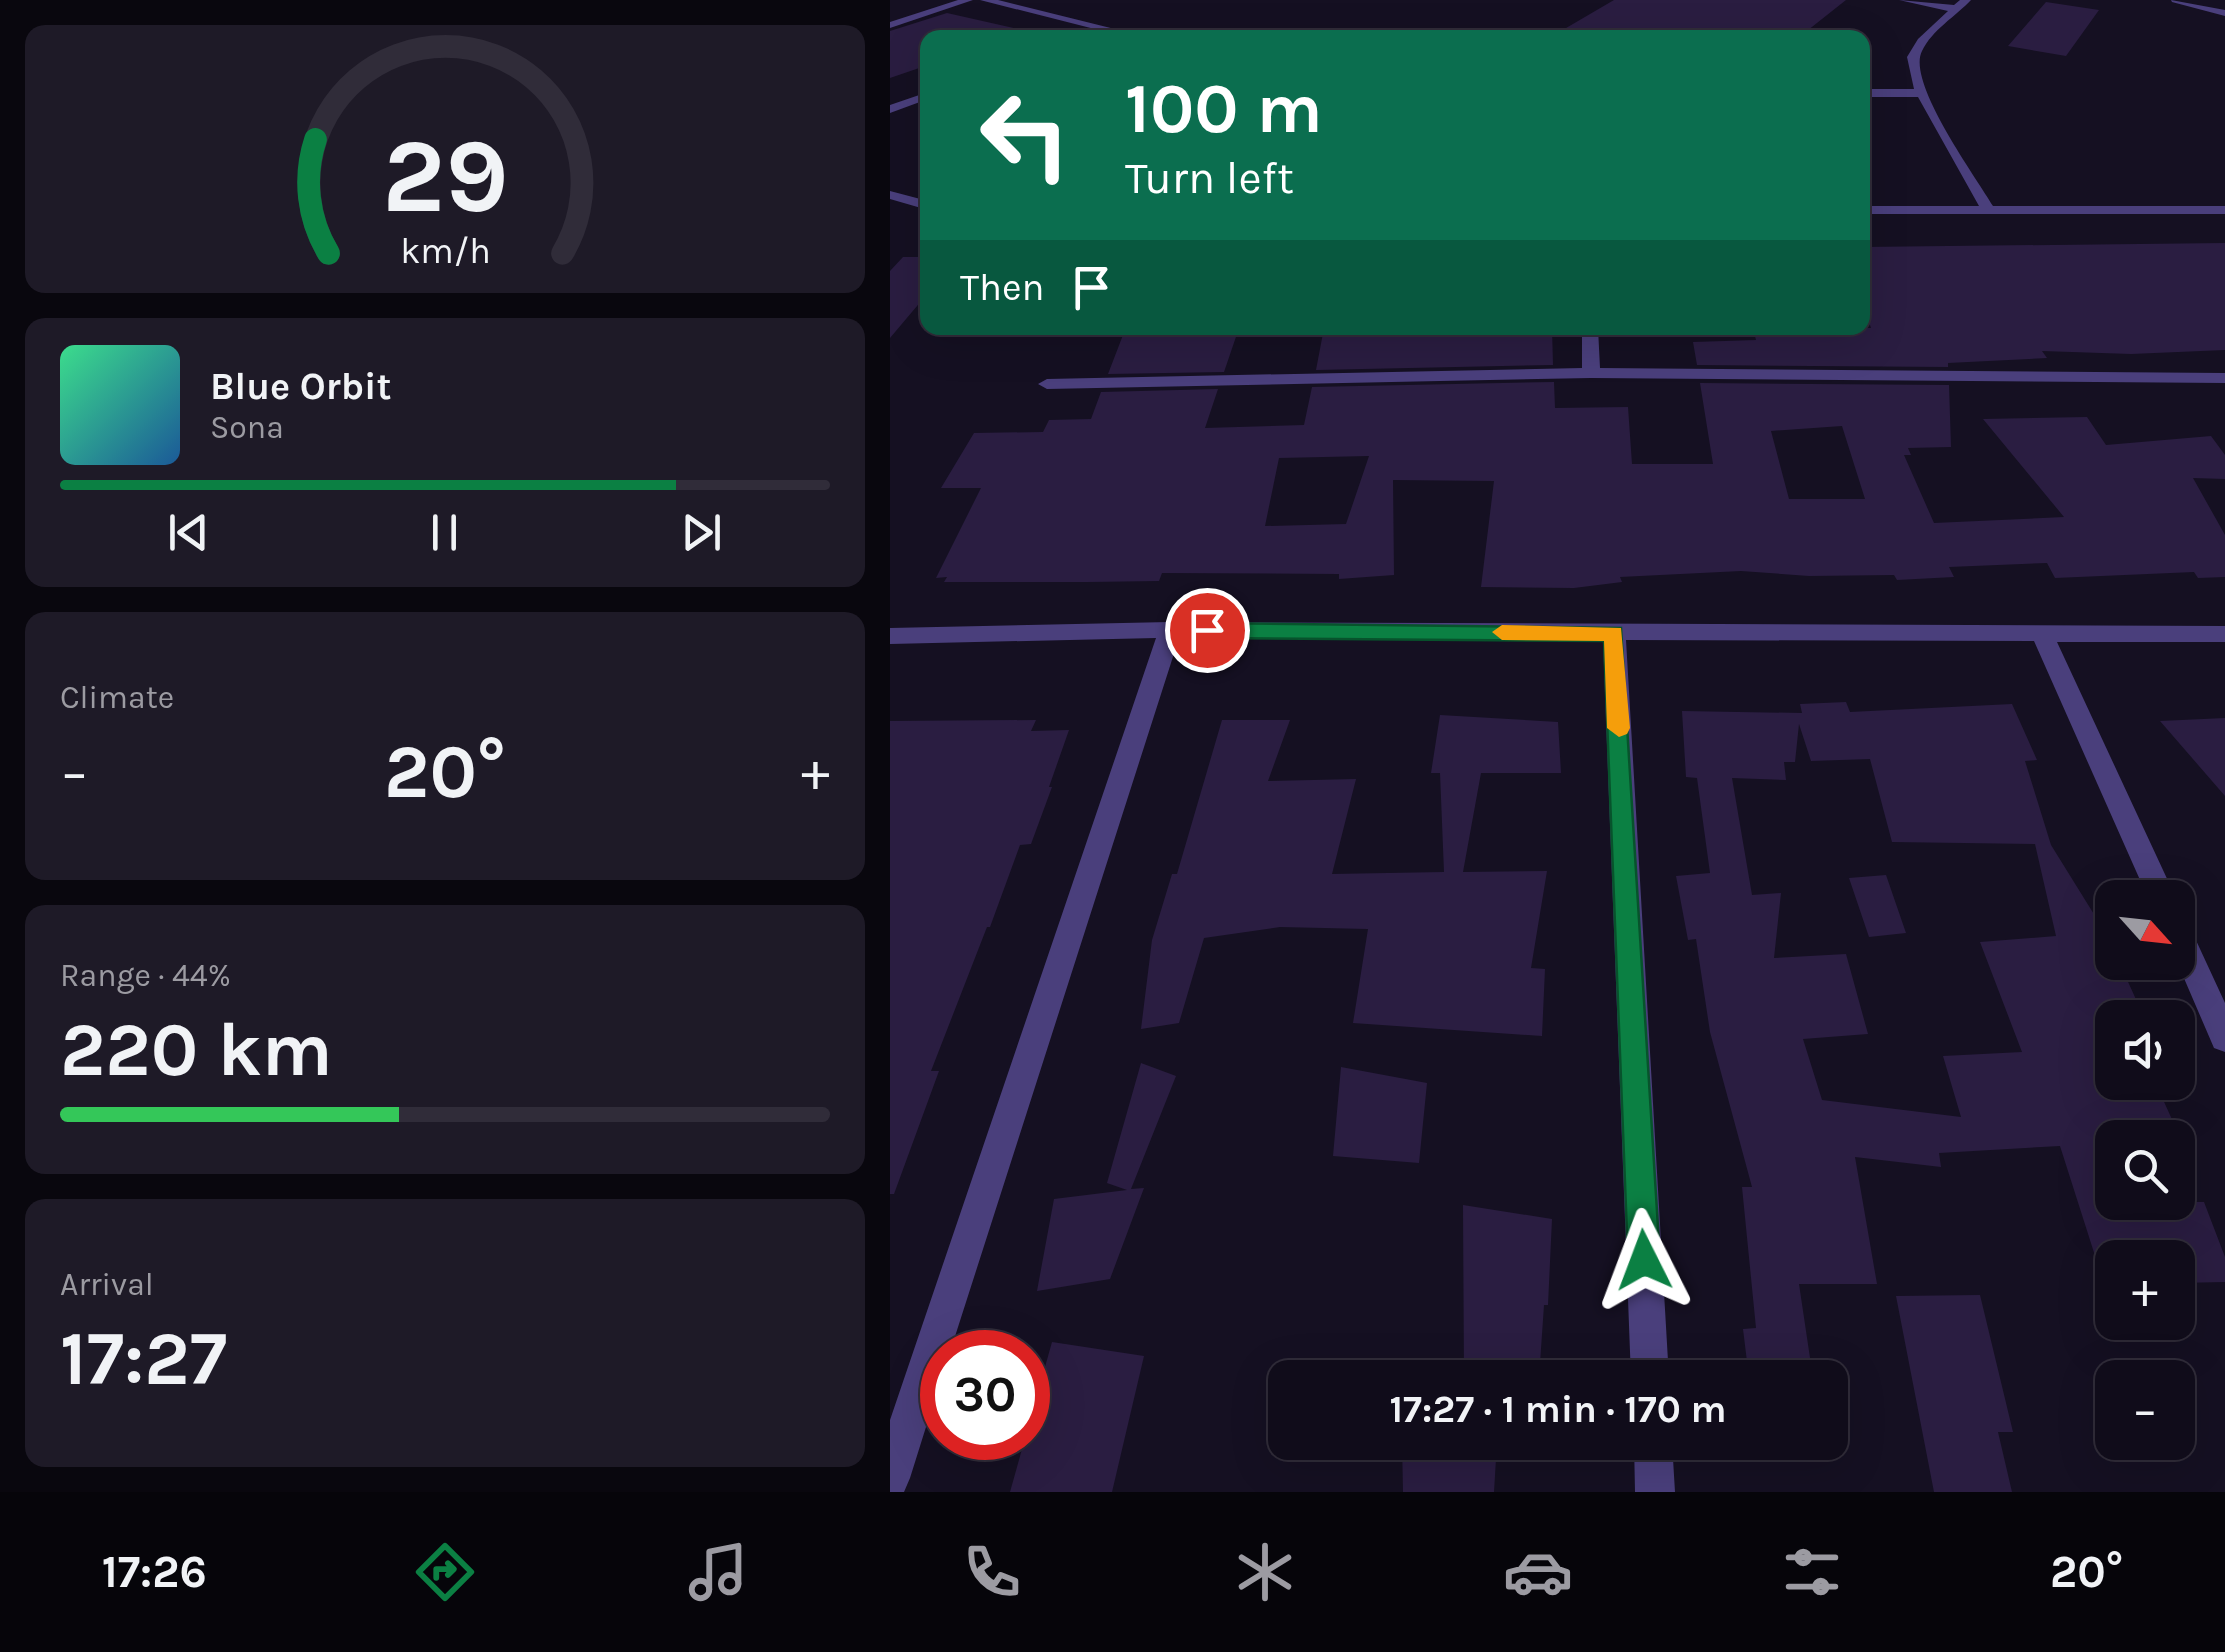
<!DOCTYPE html>
<html lang="en">
<head>
<meta charset="utf-8">
<style>
  body { margin:0; font-family:Karla,sans-serif; background:#1e1a27; color:#f1f3f6; height:100vh; display:flex; flex-direction:column; font-size:38px; white-space:nowrap }
  * { box-sizing:border-box; margin:0 }
  p { font-size:32px; color:#9c9ba2 }
  .icon { flex:none; width:55px; height:55px; fill:none; stroke:currentColor; stroke-width:2; stroke-linecap:round; stroke-linejoin:round }
  .map { position:relative; flex:1; overflow:hidden }
  .sheet { display:flex; flex-direction:column; gap:25px; padding:25px; background:#09070e; width:890px }
  .sheet>* { flex:none }
  .hud { position:absolute; left:30px; top:30px; width:950px; height:305px; border-radius:20px; box-shadow:0 10px 40px #0002,0 0 0 2px #302c39; background:#0b6e4f; color:#fff; overflow:hidden }
  .needle { width:65px; rotate:117deg }
  .tools { position:absolute; left:1205px; top:880px; display:grid; gap:20px }
  .tools a { display:grid; place-items:center; width:100px; height:100px; border-radius:20px; background:#100c1a; box-shadow:0 10px 40px #0002,0 0 0 2px #302c39; font-size:50px }
  .speed { position:absolute; left:30px; top:1330px; display:flex; gap:20px; font-size:50px; font-weight:700; text-align:center }
  .speed>* { display:grid; place-content:center; width:130px; height:130px; border-radius:50%; background:#100c1a; box-shadow:0 10px 40px #0002,0 0 0 2px #302c39; line-height:1 }
  .speed .limit { border:15px solid #d22; background:#fff; color:#111 }
  .pin { position:absolute; display:grid; place-items:center; width:85px; height:85px; color:#fff; margin:-42px; border:5px solid #fff; border-radius:50%; box-shadow:0 2px 10px #0007 }
  .me { position:absolute; width:110px; margin:-55px; rotate:357deg; stroke-linejoin:round; filter:drop-shadow(0 0 8px #0008) }
  .turn { display:flex; align-items:center; gap:35px; height:210px; padding:0 40px; font-size:45px }
  .turn .icon { width:130px; height:130px; stroke-width:2.5 }
  .turn b { display:block; font-size:70px; line-height:85px }
  .then { display:flex; align-items:center; height:95px; padding:0 40px; background:#0003; gap:20px; font-size:38px }
  .big { font-size:75px; font-weight:700; line-height:1.1 }
  .sheet .card { flex:1; display:flex; flex-direction:column; justify-content:center; gap:15px; min-width:0; padding:0 35px; border-radius:20px; background:#1e1a27 }
  .sheet .dial { align-items:center; gap:0 }
  .dial svg { height:260px; overflow:visible; fill:none; stroke:#302c39; stroke-width:7; stroke-linecap:round; text-anchor:middle }
  .dial text { fill:#f1f3f6; stroke:none }
  .song { display:flex; align-items:center; gap:30px }
  .cover { width:120px; height:120px; border-radius:15px; background:linear-gradient(135deg,hsl(150 70% 55%),hsl(210 70% 35%)) }
  .played { height:10px; border-radius:5px; background:linear-gradient(90deg,#0b8043 80%,#302c39 80%) }
  .keys { display:flex; justify-content:space-around; direction:ltr }
  .heat { display:flex; justify-content:space-between; align-items:center; font-size:55px; direction:ltr }
  .charge { height:15px; border-radius:8px; background:linear-gradient(90deg,#34c759 44%,#302c39 0) }
  .trip { position:absolute; left:378px; top:1360px; width:580px; height:100px; border-radius:20px; background:#100c1a; box-shadow:0 10px 40px #0002,0 0 0 2px #302c39; font-weight:700; line-height:100px; text-align:center }
  .tab-bar { display:flex; height:160px; justify-content:space-around; align-items:center; background:#06050a; color:#9c9ba2 }
  .tab-bar .icon { width:70px; height:70px }
  .tab-bar .current { color:#0b8043 }
  .tab-bar b { font-size:45px; color:#f1f3f6 }
  main { display:flex; flex:1; min-height:0 }
  .map>svg:first-child { display:block }
  .building { fill:#2a1d41; fill-rule:evenodd }
  .lines { fill:none; stroke-linecap:round; stroke-linejoin:round }
  .minor { fill:#4a3f7c; fill-rule:evenodd }
  .route { fill:#0b8043; stroke:#07532c; stroke-width:2.5 }
  .slow { fill:#f59e0b }
</style>
</head>
<body>
<main>
<section class="sheet">
<div class="card dial"><svg viewBox="0 0 100 80">
<path d="M14 69A42 42 0 1 1 86 69"/>
<path d="M14 69A42 42 0 0 1 10 34" stroke="#0b8043"/>
<text x="50" y="56" font-size="32" font-weight="700">29</text>
<text x="50" y="72" font-size="11">km/h</text>
</svg></div>
<div class="card">
<div class="song"><i class="cover"></i><div><b>Blue Orbit</b><p>Sona</p></div></div>
<div class="played"></div>
<div class="keys"><svg class="icon" aria-label="previous" viewBox="0 0 24 24"><path d="M18 5L8 12l10 7zM5 5v14"/></svg><svg class="icon" aria-label="pause" viewBox="0 0 24 24"><path d="M8 5v14M16 5v14"/></svg><svg class="icon" aria-label="next" viewBox="0 0 24 24"><path d="M6 5l10 7-10 7zM19 5v14"/></svg></div>
</div>
<div class="card"><p>Climate</p>
<div class="heat"><a>−</a><b class="big">20°</b><a>+</a></div>
</div>
<div class="card"><p>Range · 44%</p><b class="big">220 km</b><div class="charge"></div></div>
<div class="card"><p>Arrival</p><b class="big">17:27</b></div>
</section>
<div class="map">
<svg width="1335" height="1492" viewBox="0 0 1335 1492">
  <rect width="100%" height="100%" fill="#151022"/>
  <path class="building" d="M 724,0 L 956,0 L 908,38 L 659,38 Z
    M 1156,2 L 1209,10 L 1176,56 L 1118,46 Z
    M 57,13 L 137,31 L 119,38 L 38,38 L 38,65 L 0,78 L 0,31 Z
    M 1335,243 L 1335,350 L 1241,354 L 1152,351 L 1157,358 L 1058,363 L 1058,367 L 807,365 L 803,342 L 866,340 L 863,328 L 981,328 L 972,301 L 972,247 Z
    M 13,257 L 38,257 L 38,293 L 0,338 L 0,271 Z
    M 349,328 L 334,372 L 218,374 L 233,335 Z
    M 434,328 L 483,328 L 482,331 L 662,328 L 663,365 L 426,370 Z
    M 664,382 L 665,408 L 738,407 L 742,464 L 823,464 L 810,383 L 1059,385 L 1061,447 L 1018,448 L 1021,455 L 1014,455 L 1044,523 L 1174,517 L 1093,419 L 1197,417 L 1216,445 L 1321,436 L 1335,455 L 1335,479 L 1303,478 L 1335,535 L 1335,577 L 1308,578 L 1304,572 L 1165,578 L 1157,563 L 1059,567 L 1064,577 L 1007,580 L 1004,575 L 919,576 L 851,571 L 730,577 L 732,582 L 684,588 L 591,587 L 604,481 L 503,480 L 504,575 L 449,579 L 449,574 L 272,573 L 269,581 L 198,582 L 54,582 L 57,577 L 46,578 L 91,488 L 51,488 L 84,433 L 153,432 L 159,420 L 201,419 L 211,392 L 328,389 L 315,428 L 414,425 L 422,387 ZM 952,426 L 975,499 L 899,499 L 881,431 ZM 479,456 L 456,524 L 375,526 L 389,458 Z
    M 956,702 L 960,712 L 1122,704 L 1147,760 L 1135,761 L 1161,845 L 1215,932 L 1222,948 L 1222,962 L 1229,962 L 1254,1017 L 1222,1018 L 1222,1082 L 1265,1082 L 1285,1126 L 1242,1130 L 1245,1138 L 1222,1138 L 1222,1202 L 1314,1202 L 1335,1257 L 1335,1282 L 1288,1283 L 1288,1258 L 1222,1258 L 1222,1285 L 1215,1287 L 1170,1146 L 1049,1153 L 1051,1167 L 965,1157 L 987,1284 L 909,1284 L 923,1378 L 859,1378 L 853,1329 L 866,1328 L 852,1187 L 862,1187 L 820,1032 L 806,939 L 798,940 L 786,876 L 820,873 L 807,778 L 796,777 L 792,711 L 912,713 L 910,704 ZM 909,724 L 921,761 L 980,759 L 1002,842 L 1145,844 L 1166,936 L 1090,942 L 1132,1052 L 1053,1056 L 1071,1117 L 932,1100 L 913,1039 L 978,1034 L 956,954 L 884,958 L 891,893 L 862,895 L 842,778 L 896,780 L 894,762 L 905,762 Z
    M 550,715 L 668,722 L 671,773 L 591,773 L 573,872 L 657,871 L 641,968 L 655,969 L 652,1036 L 463,1023 L 478,929 L 390,927 L 314,938 L 289,1023 L 251,1029 L 262,940 L 282,874 L 287,874 L 332,720 L 400,720 L 378,781 L 466,779 L 442,874 L 554,872 L 550,773 L 541,773 Z
    M 1335,718 L 1335,796 L 1270,721 Z
    M 146,720 L 141,731 L 179,730 L 159,787 L 162,787 L 141,844 L 130,845 L 100,927 L 97,927 L 41,1071 L 49,1071 L 4,1194 L 0,1194 L 0,721 Z
    M 996,875 L 1016,933 L 979,937 L 959,878 Z
    M 251,1063 L 286,1076 L 241,1189 L 254,1188 L 220,1279 L 147,1291 L 164,1199 L 237,1190 L 217,1183 Z
    M 451,1067 L 537,1083 L 529,1163 L 443,1156 Z
    M 573,1205 L 662,1219 L 658,1305 L 654,1305 L 649,1378 L 574,1378 Z
    M 1090,1295 L 1123,1432 L 1108,1432 L 1122,1492 L 1044,1492 L 1006,1296 Z
    M 162,1342 L 254,1356 L 222,1492 L 120,1492 Z
    M 512,1442 L 607,1442 L 604,1492 L 513,1492 Z"/>
  <g class="lines">
    <path class="minor" d="M 68,0 L 83,0 L 0,28 L 0,22 Z
      M 90,0 L 108,0 L 261,38 L 240,38 Z
      M 1009,0 L 1064,5 L 1070,0 L 1081,0 C 1066,16 1042,30 1032,51 C 1016,82 1086,177 1103,206 L 1335,206 L 1335,214 L 972,214 L 972,206 L 1089,206 L 1028,97 L 972,97 L 972,89 L 1024,89 L 1017,57 L 1028,39 L 1058,11 Z
      M 1281,0 L 1335,10 L 1335,16 L 1282,2 Z
      M 38,92 L 38,99 L 0,113 L 0,105 Z
      M 0,191 L 38,201 L 38,210 L 0,199 Z
      M 692,328 L 708,328 L 710,368 L 1335,373 L 1335,383 L 701,378 L 157,389 L 148,384 L 157,379 L 692,368 Z
      M 280,622 L 1335,626 L 1335,642 L 1167,642 L 1286,898 L 1258,898 L 1144,641 L 736,640 L 779,1378 L 741,1378 L 713,640 L 289,638 L 60,1352 L 52,1352 L 52,1376 L 20,1478 L 14,1492 L 0,1492 L 0,1420 L 266,638 L 0,644 L 0,628 Z
      M 1288,919 L 1298,923 L 1335,1003 L 1335,1052 L 1324,1048 L 1287,962 Z
      M 744,1442 L 782,1442 L 785,1492 L 745,1492 Z"/>
  </g>
  <path class="route" d="M 317,623 L 731,628 L 770,1260 L 765,1271 L 754,1276 L 743,1271 L 738,1260 L 714,641 L 317,638 L 307,630 Z"/>
  <path class="slow" d="M 612,625 L 731,628 L 740,728 L 737,734 L 729,737 L 717,728 L 714,641 L 612,640 L 602,632 Z"/>
</svg>
<div class="tools">
<a><svg class="needle" viewBox="-14 -14 28 28"><path d="M0-13l5 13h-10z" fill="#e53935"/><path d="M0 13l5-13h-10z" fill="#9c9ba2"/></svg></a>
<a><svg class="icon" aria-label="sound" viewBox="0 0 24 24"><path d="M4 9h4l5-4v14l-5-4H4zM17 9q2 3 0 6"/></svg></a>
<a><svg class="icon" aria-label="search" viewBox="0 0 24 24"><circle cx="10" cy="10" r="6"/><path d="M15 15l6 6"/></svg></a>
<a>+</a>
<a>−</a>
</div>
<div class="speed"><div class="limit">30</div></div>
<div class="pin" style="left:317px;top:630px;background:#d93025"><svg class="icon" aria-label="arrive" viewBox="0 0 24 24"><path d="M6 21V4h12l-3 4 3 4H6"/></svg></div>
<svg class="me" style="left:754px;top:1260px" viewBox="-20 -20 40 40"><path d="M0-17L14 15 0 8-14 15z" fill="#0b8043" stroke="#fff" stroke-width="4"/></svg>
<div class="trip">17:27 · 1 min · 170 m</div>
<div class="hud">
<div class="turn"><svg class="icon" aria-label="left" viewBox="0 0 24 24"><path d="M17 20v-9H6M10 6l-5 5 5 5"/></svg><div><b>100 m</b>Turn left</div></div>
<div class="then">Then<svg class="icon" aria-label="arrive" viewBox="0 0 24 24"><path d="M6 21V4h12l-3 4 3 4H6"/></svg></div>
</div>
</div>
</main>
<nav class="tab-bar">
<b>17:26</b>
<svg class="icon current" aria-label="directions" viewBox="0 0 24 24"><path d="M12 3l9 9-9 9-9-9zM9 14v-3h6M13 9l2 2-2 2"/></svg>
<svg class="icon" aria-label="music" viewBox="0 0 24 24"><path d="M9 18V5l10-2v13"/><circle cx="6" cy="18" r="3"/><circle cx="16" cy="16" r="3"/></svg>
<svg class="icon" aria-label="phone" viewBox="0 0 24 24"><path d="M5 4h4l2 5-3 2q2 4 5 5l2-3 5 2v4C11 20 4 13 5 4z"/></svg>
<svg class="icon" aria-label="climate" viewBox="0 0 24 24"><path d="M12 3v18M4 7l16 10M4 17L20 7"/></svg>
<svg class="icon" aria-label="car" viewBox="0 0 24 24"><path d="M5 17H2v-5l4-1 3-4h7l3 4 3 1v5h-3M9 17h6M6 11h13"/><circle cx="7" cy="17" r="2"/><circle cx="17" cy="17" r="2"/></svg>
<svg class="icon" aria-label="filters" viewBox="0 0 24 24"><path d="M4 7h16M4 17h16"/><circle cx="9" cy="7" r="2"/><circle cx="15" cy="17" r="2"/></svg>
<b>20°</b>
</nav>
</body>
</html>
